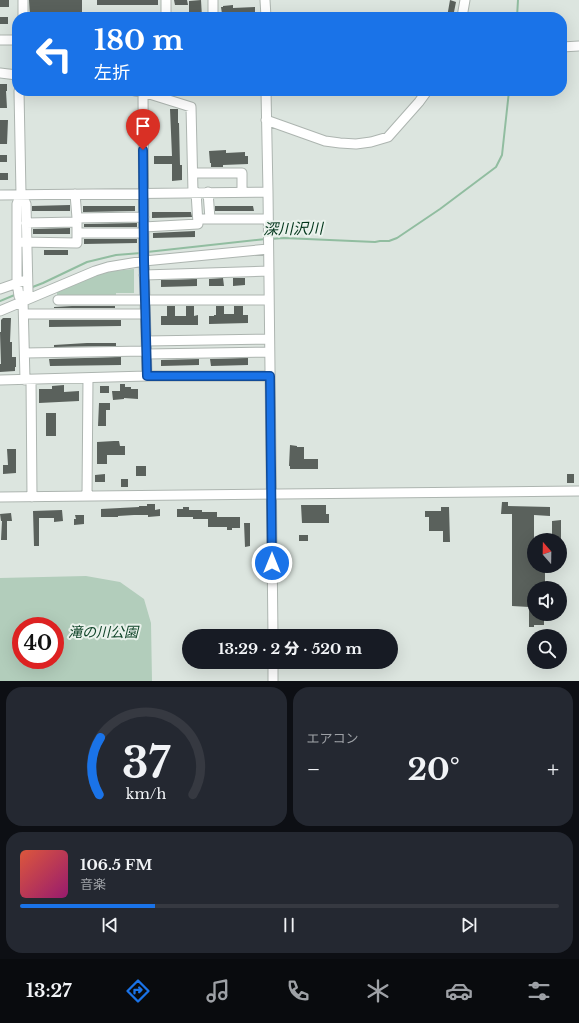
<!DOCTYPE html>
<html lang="ja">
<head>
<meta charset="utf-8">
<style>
  body { margin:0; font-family:"Libre Baskerville","Noto Sans JP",serif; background:#242831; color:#f1f3f6; height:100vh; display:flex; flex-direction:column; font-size:15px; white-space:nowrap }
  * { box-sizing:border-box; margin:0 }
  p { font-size:13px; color:#9ea1a6 }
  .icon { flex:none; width:22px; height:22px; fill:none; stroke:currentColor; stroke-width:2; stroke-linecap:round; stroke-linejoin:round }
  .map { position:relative; height:681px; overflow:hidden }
  .side { display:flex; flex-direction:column; gap:6px; padding:6px; background:#0d0f14; flex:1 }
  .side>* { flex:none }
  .banner { position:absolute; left:12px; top:12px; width:555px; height:84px; border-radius:16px; box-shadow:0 4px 16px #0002; background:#1a73e8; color:#fff; overflow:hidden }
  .needle { width:26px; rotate:340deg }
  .controls { position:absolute; left:527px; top:533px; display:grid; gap:8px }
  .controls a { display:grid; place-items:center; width:40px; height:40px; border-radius:50%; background:#171b24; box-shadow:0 4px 16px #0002; font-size:20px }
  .speed { position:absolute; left:12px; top:617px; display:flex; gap:8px; font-size:20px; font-weight:700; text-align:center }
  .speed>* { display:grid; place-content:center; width:52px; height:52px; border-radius:50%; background:#171b24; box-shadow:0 4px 16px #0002; line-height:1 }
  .speed .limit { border:6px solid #d22; background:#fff; color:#111 }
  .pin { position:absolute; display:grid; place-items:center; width:34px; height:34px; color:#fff; margin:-41px -17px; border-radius:50% 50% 50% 0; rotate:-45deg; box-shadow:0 0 4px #0007 }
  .pin .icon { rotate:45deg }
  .me { position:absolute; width:44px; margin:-22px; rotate:0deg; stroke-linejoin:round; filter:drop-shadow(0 0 3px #0008) }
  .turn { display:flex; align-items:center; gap:14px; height:84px; padding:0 16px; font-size:18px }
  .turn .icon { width:52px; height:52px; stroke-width:2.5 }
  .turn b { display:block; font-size:28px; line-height:34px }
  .big { font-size:30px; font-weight:800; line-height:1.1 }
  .side .widget { flex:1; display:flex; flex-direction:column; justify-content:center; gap:6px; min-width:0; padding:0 14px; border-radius:16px; background:#242831 }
  .side .dial { align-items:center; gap:0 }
  .dial svg { height:104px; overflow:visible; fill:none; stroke:#363941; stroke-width:7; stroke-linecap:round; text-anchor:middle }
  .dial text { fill:#f1f3f6; stroke:none }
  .song { display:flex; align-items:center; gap:12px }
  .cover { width:48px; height:48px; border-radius:6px; background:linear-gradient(135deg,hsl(10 70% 55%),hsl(320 70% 35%)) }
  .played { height:4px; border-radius:2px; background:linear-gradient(90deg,#1a73e8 25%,#363941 25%) }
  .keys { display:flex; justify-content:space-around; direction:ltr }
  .heat { display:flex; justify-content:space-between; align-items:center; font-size:22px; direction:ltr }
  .side .tiles { flex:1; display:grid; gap:6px; grid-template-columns:1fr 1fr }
  .widget:last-child { grid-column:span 2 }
  .trip { position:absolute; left:182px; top:629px; width:216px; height:40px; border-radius:20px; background:#171b24; box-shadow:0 4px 16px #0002; font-weight:800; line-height:40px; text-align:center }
  .dock { display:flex; height:64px; justify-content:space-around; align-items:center; background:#090b0e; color:#9ea1a6 }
  .dock .icon { width:28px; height:28px }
  .dock .selected { color:#1a73e8 }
  .dock b { font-size:18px; color:#f1f3f6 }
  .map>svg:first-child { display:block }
  .green { fill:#b2cdbb; fill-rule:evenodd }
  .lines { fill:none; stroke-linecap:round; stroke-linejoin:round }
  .stream { stroke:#91bda0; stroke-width:2 }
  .building { fill:#5a615c }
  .minor-casing { stroke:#adb5b0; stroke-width:11 }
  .minor { stroke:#fff; stroke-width:9 }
  .route-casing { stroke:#114b97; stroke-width:10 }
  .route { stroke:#1a73e8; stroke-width:7 }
  .labels { text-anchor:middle; stroke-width:4; stroke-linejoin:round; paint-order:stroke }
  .park-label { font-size:14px; font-style:italic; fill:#0e4327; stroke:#eaf2ec }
  .water-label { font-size:15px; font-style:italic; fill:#00351a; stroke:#eaf2ec }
</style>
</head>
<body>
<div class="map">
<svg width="579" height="681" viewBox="0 0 579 681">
  <rect width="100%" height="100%" fill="#dce5df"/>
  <path class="green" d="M 134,269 L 134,293 L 116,293 L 116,296 L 57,296 L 57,292 L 103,272 Z
    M 86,576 L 120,582 L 144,599 L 151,623 L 152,681 L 0,681 L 0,578 ZM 21,626 L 55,626 L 55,660 L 21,660 Z"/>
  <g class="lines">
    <path class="stream" d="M 517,17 L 518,0
      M 270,239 L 284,238 L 375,242 L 380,241 L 389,241 L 397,238 L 440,209 L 496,167 L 502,155 L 509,91
      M 147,252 L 266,239
      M 30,288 L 43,283 L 87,262 L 116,255 L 141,253
      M 0,301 L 17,294"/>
  </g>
  <path class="building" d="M 0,0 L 9,0 L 9,7 L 0,7 Z
    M 29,0 L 82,0 L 82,17 L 30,17 Z
    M 97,0 L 158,0 L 158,5 L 97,5 Z
    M 174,0 L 187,0 L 188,5 L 175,5 Z
    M 201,0 L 202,17 L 189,17 L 189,1 Z
    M 450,0 L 456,2 L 453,17 L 447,17 Z
    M 233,5 L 233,8 L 255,7 L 255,15 L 238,16 L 238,13 L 222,14 L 221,7 L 223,7 L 223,6 Z
    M 0,17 L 8,17 L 8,24 L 0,24 Z
    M 0,84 L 7,84 L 7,91 L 6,91 L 7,108 L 0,108 Z
    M 170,109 L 178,109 L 178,123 L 179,123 L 180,165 L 182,165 L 182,180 L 172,181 L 172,164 L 154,164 L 154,156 L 172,156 Z
    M 0,120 L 8,120 L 7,144 L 0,144 Z
    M 226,150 L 226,153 L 245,152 L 245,156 L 248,156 L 248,164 L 223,165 L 223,167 L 211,167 L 211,163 L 210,163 L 209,151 Z
    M 0,155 L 7,155 L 7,162 L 0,162 Z
    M 0,173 L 8,173 L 8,180 L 0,180 Z
    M 70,205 L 70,211 L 32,211 L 32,206 Z
    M 83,206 L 135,206 L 135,211 L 84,212 L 83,212 Z
    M 215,206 L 253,206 L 254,211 L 215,211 Z
    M 152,212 L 191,212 L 192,217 L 152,218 Z
    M 137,223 L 137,227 L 84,227 L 84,224 Z
    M 70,228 L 70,234 L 33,234 L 33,229 Z
    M 195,231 L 195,237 L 153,238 L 153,233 Z
    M 84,239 L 137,239 L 137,243 L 84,244 Z
    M 44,250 L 68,250 L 68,255 L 44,255 Z
    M 223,278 L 224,286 L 209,286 L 209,279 Z
    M 233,278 L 245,278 L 245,285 L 233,286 Z
    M 197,279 L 197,286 L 161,287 L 161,280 Z
    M 72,306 L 115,306 L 115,308 L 54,308 L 54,307 Z
    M 167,306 L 175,306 L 175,316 L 186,316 L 186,306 L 194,306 L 194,316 L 198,315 L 198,325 L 161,325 L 161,316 L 167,316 Z
    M 216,306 L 224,306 L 224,314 L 234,314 L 234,306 L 243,306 L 243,315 L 248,315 L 248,323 L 209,324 L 209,316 L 214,316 L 214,315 L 216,315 Z
    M 3,318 L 11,318 L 10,342 L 12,342 L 12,357 L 16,357 L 16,367 L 15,367 L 15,371 L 0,372 L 0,364 L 1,364 L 0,332 L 1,332 L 1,320 Z
    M 49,320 L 121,320 L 121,326 L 49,327 Z
    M 87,343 L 116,343 L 116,346 L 54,347 L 54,345 Z
    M 121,357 L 121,365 L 50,366 L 49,359 Z
    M 248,358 L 248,365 L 211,366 L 210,359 Z
    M 199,359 L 199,365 L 161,366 L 161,360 Z
    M 120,384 L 125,384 L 125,387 L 131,387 L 131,389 L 138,389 L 138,399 L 124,398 L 124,399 L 113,400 L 112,391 L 120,391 Z
    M 64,385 L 64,392 L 79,391 L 79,401 L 39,403 L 39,389 L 52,389 L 52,386 Z
    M 100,386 L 109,386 L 109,393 L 100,393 Z
    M 99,403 L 110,403 L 110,410 L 106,410 L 106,426 L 98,426 Z
    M 46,413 L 56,413 L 56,436 L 46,436 Z
    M 114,441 L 119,441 L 120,446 L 125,446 L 125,455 L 107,455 L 107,464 L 97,464 L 97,442 Z
    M 290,445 L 297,446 L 297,447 L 304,447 L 304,459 L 318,459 L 318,469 L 290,469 L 290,466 L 289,466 Z
    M 7,449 L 16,449 L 16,473 L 3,474 L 3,465 L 8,465 Z
    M 136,466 L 146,466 L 146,476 L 136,476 Z
    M 105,474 L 105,482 L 95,482 L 95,475 Z
    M 567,474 L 574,474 L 574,483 L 567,483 Z
    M 121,479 L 128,479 L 128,487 L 121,487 Z
    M 502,502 L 508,502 L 508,506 L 550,507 L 550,516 L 534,515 L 534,566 L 545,566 L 545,588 L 534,588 L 534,614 L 544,614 L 544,625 L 534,625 L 534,627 L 529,627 L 529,607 L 512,606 L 512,514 L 501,514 Z
    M 147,504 L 155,504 L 155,510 L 160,509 L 160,516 L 148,517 L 148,515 L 134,515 L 118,516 L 118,517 L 101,517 L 101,509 L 139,507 L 139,506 L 147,506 Z
    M 301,505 L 326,505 L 326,514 L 329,514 L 329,523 L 302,523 Z
    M 183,507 L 189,507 L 189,510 L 202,510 L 202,512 L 217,512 L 217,517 L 240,517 L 240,528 L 232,528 L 232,530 L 227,530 L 227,527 L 208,527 L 208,519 L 193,519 L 193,517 L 177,517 L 177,509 L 183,509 Z
    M 441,507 L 449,507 L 450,542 L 443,542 L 443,531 L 429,531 L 429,517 L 425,517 L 425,511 L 441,511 Z
    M 62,510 L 63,521 L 54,522 L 54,518 L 39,518 L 39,546 L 34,546 L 33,511 Z
    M 11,513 L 12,521 L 7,521 L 7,540 L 1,540 L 2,521 L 1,521 L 0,514 Z
    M 75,515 L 84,515 L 84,524 L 74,525 L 74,519 L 76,519 Z
    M 561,520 L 561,540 L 552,540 L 552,521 Z
    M 244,523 L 250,523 L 250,546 L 245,547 Z
    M 299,535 L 308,535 L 308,541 L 299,541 Z"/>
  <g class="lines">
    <g class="minor-casing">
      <path id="minor" d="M 166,0 L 166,17
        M 213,0 L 213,17
        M 265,0 L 266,17
        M 23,17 L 23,0
        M 462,17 L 465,0
        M 0,40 L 17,40
        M 562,47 L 579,46
        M 0,73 L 17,75
        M 19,91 L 21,194 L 17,204 L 17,282 L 19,296 L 23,300
        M 135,91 L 143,92 L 144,261 L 147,376
        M 266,91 L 268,192
        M 143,92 L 191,107 L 193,192
        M 266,120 L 325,141 L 340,143 L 356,144 L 371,142 L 388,137 L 419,102 L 427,91
        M 193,173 L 242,173 L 242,192
        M 208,192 L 210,219
        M 21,194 L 26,204 L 28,292 L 23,300 L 25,380
        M 0,195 L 268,192 L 273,636
        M 77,218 L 144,217
        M 198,219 L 268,219
        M 26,223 L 77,222
        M 144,227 L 198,224 L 196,192
        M 77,233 L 144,233
        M 21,242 L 77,243 L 77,218 L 75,194
        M 144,275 L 269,271
        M 0,289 L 23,281
        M 58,300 L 269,300
        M 0,311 L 95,271 L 108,267 L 144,261 L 268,249
        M 24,314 L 145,314
        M 146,341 L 269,339
        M 25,353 L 146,351
        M 147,354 L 269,352
        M 0,380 L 147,376 L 270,376
        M 31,380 L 32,497
        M 87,496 L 88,378
        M 0,497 L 579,491
        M 273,662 L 273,681"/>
    </g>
    <use href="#minor" class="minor"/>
  </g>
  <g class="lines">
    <g class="route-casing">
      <path id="route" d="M 143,150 L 144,261 L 147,376 L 270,376 L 272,563"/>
    </g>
    <use href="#route" class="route"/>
  </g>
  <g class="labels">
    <g class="park-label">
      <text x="103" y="637">滝の川公園</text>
    </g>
    <g class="water-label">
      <text transform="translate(293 229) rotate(-1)" y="5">深川沢川</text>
    </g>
  </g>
</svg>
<div class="controls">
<a><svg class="needle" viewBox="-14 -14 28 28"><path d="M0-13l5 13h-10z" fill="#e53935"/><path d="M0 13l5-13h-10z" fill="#9ea1a6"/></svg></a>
<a><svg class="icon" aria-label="sound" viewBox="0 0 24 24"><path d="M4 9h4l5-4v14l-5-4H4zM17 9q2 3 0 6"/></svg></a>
<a><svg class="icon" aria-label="search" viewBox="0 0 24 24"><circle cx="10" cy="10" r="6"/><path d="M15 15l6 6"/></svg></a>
</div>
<div class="speed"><div class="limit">40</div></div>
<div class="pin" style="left:143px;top:150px;background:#d93025"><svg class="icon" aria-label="arrive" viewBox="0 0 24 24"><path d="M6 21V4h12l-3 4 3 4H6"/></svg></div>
<svg class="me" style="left:272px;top:563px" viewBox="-20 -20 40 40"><circle r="17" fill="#1a73e8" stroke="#fff" stroke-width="3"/><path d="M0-11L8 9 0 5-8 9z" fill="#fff"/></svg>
<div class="trip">13:29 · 2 分 · 520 m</div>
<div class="banner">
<div class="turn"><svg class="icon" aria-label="left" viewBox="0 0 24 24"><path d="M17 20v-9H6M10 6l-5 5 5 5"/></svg><div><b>180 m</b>左折</div></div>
</div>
</div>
<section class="side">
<div class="tiles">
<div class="widget dial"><svg viewBox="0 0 100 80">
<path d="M14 69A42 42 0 1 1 86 69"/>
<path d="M14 69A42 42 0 0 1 15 25" stroke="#1a73e8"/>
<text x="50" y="56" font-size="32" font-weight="700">37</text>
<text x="50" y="72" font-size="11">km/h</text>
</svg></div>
<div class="widget"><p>エアコン</p>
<div class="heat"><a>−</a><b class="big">20°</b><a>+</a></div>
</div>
<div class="widget">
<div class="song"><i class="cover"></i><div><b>106.5 FM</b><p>音楽</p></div></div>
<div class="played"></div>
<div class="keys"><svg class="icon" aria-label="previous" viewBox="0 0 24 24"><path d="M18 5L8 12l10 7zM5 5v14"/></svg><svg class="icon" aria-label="pause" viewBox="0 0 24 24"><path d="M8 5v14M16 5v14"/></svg><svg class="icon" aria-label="next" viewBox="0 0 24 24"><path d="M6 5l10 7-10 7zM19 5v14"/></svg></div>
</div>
</div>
</section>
<nav class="dock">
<b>13:27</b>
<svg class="icon selected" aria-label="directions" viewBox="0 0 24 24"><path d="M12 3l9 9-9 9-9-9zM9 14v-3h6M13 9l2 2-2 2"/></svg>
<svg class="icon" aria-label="music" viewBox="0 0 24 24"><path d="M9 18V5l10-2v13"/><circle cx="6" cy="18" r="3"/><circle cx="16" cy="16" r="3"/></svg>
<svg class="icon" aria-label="phone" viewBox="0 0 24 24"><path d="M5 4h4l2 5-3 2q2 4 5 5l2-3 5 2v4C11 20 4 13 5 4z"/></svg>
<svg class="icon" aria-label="climate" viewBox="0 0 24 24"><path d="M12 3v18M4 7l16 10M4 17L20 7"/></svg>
<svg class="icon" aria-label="car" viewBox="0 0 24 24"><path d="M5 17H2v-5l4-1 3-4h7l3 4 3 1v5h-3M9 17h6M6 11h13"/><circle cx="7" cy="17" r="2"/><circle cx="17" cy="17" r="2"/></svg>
<svg class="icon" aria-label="filters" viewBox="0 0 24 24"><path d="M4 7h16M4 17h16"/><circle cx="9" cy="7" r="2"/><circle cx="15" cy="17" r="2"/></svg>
</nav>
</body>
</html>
